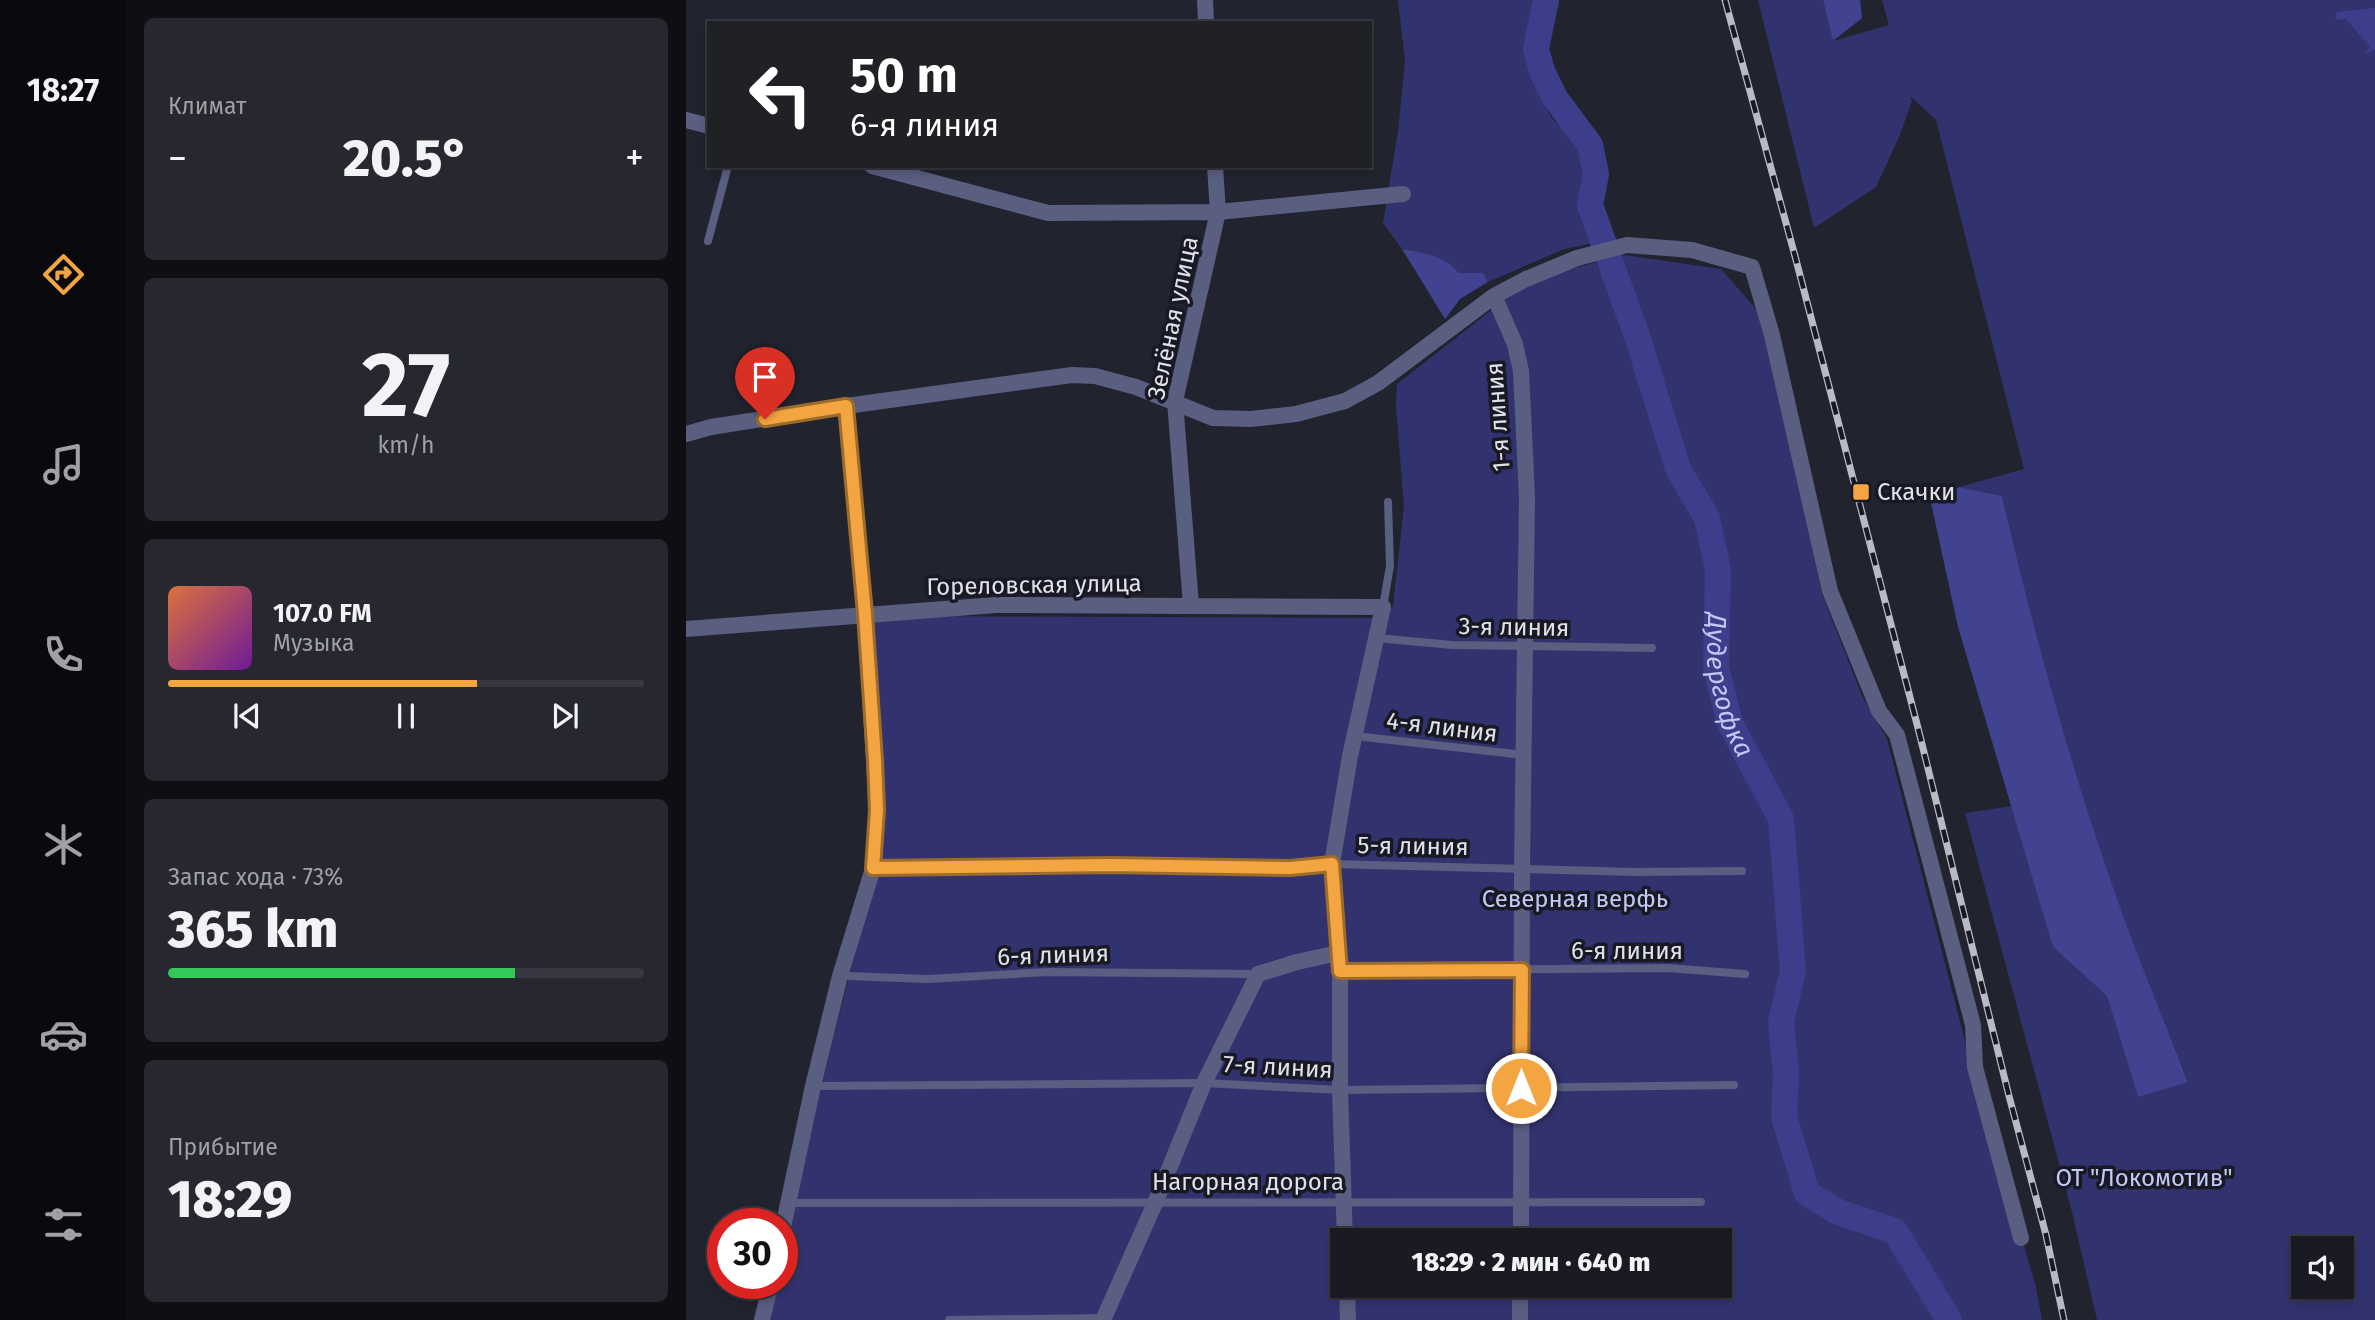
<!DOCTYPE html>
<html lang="ru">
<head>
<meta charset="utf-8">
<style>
  body { margin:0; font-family:"Fira Sans",sans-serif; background:#26272f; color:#f1f3f6; height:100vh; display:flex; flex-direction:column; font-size:26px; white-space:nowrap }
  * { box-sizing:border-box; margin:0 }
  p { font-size:23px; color:#9fa1a5 }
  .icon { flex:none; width:38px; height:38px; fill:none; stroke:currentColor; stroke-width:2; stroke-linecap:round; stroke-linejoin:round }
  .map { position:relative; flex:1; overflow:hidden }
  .side { display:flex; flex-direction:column; gap:18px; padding:18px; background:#0e0e13; width:560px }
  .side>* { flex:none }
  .guide { position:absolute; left:21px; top:21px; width:665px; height:147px; border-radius:0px; box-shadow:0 4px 10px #0003,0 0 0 2px #373840; background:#202124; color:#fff; overflow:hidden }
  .buttons { position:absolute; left:1605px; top:1236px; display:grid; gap:14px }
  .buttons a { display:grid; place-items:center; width:63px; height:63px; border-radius:0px; background:#191a22; box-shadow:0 4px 10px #0003,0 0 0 2px #373840; font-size:35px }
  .speed { position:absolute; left:21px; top:1208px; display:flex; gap:14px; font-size:35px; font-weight:700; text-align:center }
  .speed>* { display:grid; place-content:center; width:91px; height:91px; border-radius:50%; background:#191a22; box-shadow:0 4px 10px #0003,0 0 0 2px #373840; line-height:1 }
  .speed .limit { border:10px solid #d22; background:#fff; color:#111 }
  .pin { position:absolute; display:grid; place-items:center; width:60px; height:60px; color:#fff; margin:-72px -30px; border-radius:50% 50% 50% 0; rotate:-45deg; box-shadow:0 0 7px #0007 }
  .pin .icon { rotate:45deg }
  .me { position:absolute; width:77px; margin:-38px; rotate:0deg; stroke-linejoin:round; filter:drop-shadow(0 0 5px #0008) }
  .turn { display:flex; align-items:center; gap:24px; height:147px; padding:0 28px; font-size:32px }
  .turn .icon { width:91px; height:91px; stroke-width:2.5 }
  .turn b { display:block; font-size:49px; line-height:60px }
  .big { font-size:52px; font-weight:800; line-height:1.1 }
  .side .tile { flex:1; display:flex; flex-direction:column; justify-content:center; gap:10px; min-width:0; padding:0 24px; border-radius:10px; background:#26272f }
  .side .dial { align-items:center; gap:0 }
  .dial b { font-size:91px; line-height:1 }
  .song { display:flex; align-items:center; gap:21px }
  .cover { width:84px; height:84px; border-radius:10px; background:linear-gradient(135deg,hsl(20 70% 55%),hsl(280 70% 35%)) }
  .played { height:7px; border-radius:4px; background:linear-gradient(90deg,#f2a541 65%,#373840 65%) }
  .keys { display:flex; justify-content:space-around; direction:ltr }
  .heat { display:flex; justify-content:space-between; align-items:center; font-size:38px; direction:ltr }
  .charge { height:10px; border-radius:5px; background:linear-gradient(90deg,#34c759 73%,#373840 0) }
  .trip { position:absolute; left:644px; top:1228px; width:402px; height:70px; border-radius:0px; background:#191a22; box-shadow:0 4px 10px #0003,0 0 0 2px #373840; font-weight:800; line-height:70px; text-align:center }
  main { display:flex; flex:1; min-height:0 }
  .tab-bar { display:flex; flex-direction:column; width:126px; justify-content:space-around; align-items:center; background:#0a0a0e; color:#9fa1a5 }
  .tab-bar .icon { width:49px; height:49px }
  .tab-bar .active { color:#f2a541 }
  .tab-bar b { font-size:32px; color:#f1f3f6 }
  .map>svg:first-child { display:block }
  .green { fill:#32336e; fill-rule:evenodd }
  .forest { fill:#424390 }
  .water { fill:#3d3e8b }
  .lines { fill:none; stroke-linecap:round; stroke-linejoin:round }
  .river { stroke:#3d3e8b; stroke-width:26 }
  .service { stroke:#5a5e81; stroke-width:8 }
  .minor { stroke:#5a5e81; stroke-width:16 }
  .rail-casing { stroke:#b9bac3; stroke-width:7 }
  .rail { stroke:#181924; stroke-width:4.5; stroke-dasharray:13; stroke-linecap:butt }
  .route-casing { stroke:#9d6b2a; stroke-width:18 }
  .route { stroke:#f2a541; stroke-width:12 }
  .poi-dot { fill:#f2a541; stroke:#181924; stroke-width:2.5 }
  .labels { text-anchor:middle; stroke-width:7; stroke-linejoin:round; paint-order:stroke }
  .street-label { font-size:24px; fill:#e0e1e9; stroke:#181924 }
  .poi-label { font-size:24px; fill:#e0e1e9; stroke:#181924; text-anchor:start }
  .park-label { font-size:24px; fill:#c3c9f5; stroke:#181924 }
  .water-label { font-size:26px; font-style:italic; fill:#c2c7f4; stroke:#181924 }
</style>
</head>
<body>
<main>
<nav class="tab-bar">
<b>18:27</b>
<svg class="icon active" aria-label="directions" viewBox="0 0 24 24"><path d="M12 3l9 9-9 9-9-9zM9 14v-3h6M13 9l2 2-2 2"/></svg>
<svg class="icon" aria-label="music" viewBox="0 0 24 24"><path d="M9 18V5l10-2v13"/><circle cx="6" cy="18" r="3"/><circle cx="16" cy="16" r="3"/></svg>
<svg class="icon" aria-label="phone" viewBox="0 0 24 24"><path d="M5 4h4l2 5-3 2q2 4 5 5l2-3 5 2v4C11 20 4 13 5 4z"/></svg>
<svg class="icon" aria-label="climate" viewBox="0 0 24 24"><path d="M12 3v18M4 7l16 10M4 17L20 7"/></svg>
<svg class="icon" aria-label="car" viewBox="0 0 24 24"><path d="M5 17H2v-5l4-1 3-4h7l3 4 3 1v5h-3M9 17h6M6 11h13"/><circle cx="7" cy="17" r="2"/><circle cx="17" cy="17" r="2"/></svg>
<svg class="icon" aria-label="filters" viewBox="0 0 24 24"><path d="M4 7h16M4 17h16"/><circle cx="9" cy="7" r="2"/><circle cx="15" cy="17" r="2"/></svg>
</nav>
<section class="side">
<div class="tile"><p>Климат</p>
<div class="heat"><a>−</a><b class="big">20.5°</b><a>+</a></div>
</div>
<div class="tile dial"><b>27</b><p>km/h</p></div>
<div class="tile">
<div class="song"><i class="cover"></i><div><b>107.0 FM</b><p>Музыка</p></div></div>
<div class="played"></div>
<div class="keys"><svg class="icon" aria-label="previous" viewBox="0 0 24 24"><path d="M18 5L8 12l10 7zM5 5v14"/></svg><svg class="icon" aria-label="pause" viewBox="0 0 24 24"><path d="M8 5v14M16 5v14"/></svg><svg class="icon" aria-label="next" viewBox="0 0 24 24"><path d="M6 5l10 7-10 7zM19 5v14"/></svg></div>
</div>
<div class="tile"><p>Запас хода · 73%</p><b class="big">365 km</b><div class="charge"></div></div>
<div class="tile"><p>Прибытие</p><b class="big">18:29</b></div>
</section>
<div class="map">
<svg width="1689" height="1320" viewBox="0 0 1689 1320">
  <rect width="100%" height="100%" fill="#21232e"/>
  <path class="green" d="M 712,0 L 853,0 C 854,15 844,27 843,42 C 842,55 857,103 864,115 C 874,130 896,134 900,153 C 902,167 896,177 896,191 C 895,209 902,226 908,243 L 878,249 L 802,282 L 797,273 L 773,273 C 758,255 739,253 716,249 L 697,223 L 712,131 L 719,61 Z
    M 1072,0 L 1137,0 L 1147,41 L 1203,25 L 1196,0 L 1689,0 L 1689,1320 L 1411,1320 L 1386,1212 L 1279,813 L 1327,806 L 1367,947 L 1421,996 L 1452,1097 L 1502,1081 C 1476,1014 1447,947 1423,878 C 1381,753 1346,624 1316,496 L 1273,487 L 1338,469 L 1250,120 L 1224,96 L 1226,101 L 1213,137 L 1190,187 L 1128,228 ZM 1617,1248 L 1656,1248 L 1656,1286 L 1617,1286 Z
    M 939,255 L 1035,269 L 1077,317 L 1136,594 L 1177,698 L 1201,739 L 1281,1049 L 1350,1287 L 1356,1320 L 84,1320 L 92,1283 L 96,1283 L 96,1265 L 135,1086 L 191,868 L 198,760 L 186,616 L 695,618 L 707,606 L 718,507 L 710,407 L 711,384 L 812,305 C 832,278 905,264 939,255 ZM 656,1241 L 1034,1241 L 1034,1286 L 656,1286 Z"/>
  <path class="forest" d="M 1137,0 L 1174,0 L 1176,18 L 1147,41 Z
    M 716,249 C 739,253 758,255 773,273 L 797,273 L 802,282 L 774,299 L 759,319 Z
    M 1273,487 L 1316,496 C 1346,624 1381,754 1424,879 C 1447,947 1476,1014 1502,1082 L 1452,1097 L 1421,996 L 1367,947 L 1272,627 L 1245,503 Z"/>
  <path class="water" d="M 1689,8 L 1689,50 L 1679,54 L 1684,47 L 1660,19 L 1649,20 L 1651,12 Z"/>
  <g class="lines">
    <path class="river" id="s1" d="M 860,0 L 850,49 L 856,71 L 869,98 L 904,145 L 910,174 L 904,205 L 952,339 L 992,469 L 1021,518 L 1032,570 L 1030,668 L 1044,723 L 1095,819 L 1107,971 L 1095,1022 L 1100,1073 L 1098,1117 L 1121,1193 L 1152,1212 L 1209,1231 L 1263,1320"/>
    <path class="service" d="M 22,241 L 42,166
      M 160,406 L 179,614
      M 697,607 L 704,566 L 702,502
      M 691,638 L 766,645 L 966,648
      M 669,736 L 838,755
      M 187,868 L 425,865 L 604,868 L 646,864 L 949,872 L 1056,871
      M 654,971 L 982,968 L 1059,974
      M 163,976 L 242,979 L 362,972 L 572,974
      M 135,1086 L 518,1083 L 654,1090 L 1048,1085
      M 110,1203 L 1015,1202
      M 263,1320 L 418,1318"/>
    <path class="minor" d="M 519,0 L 520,23
      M 0,120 L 23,126
      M 186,166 L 362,213 L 532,212 L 717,194
      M 808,296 L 829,344 L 835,371 L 841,497 L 836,868 L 835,1241
      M 0,434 L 25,427 L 160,406 L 386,375 L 409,376 L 450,387 L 527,418 L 565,419 L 610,414 L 659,401 L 692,383 L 808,296 L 840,279 L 891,258 L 941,245 L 1006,250 L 1066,267 L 1086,335 L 1144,591 L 1193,711 L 1211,735 L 1287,1025 L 1289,1067 L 1335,1238
      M 505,605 L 489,401 L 532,212 L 529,166
      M 0,629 L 310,605 L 697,607 L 664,756 L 646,864 L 654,971 L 654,1090 L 659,1241
      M 96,1232 L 127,1086 L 154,976 L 187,868 L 191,810 L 179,614
      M 661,1286 L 662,1320
      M 76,1320 L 85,1283
      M 417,1320 L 470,1201 L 518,1083 L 572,974 L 611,962 L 652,953
      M 834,1320 L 834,1286"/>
    <g class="rail-casing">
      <path id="rail" d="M 1039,0 L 1109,256 L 1232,728 L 1323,1096 L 1360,1235 L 1378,1320"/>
    </g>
    <use href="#rail" class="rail"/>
  </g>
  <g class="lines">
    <g class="route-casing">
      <path id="route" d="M 79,419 L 160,406 L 179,614 L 189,760 L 191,810 L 187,868 L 425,865 L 604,868 L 646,864 L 654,971 L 836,970 L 835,1088"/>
    </g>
    <use href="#route" class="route"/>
  </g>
  <rect class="poi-dot" x="1166" y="483" width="18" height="18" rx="3.5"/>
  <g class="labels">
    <g class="street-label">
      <text transform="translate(487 318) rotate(-78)" y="8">Зелёная улица</text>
      <text transform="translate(812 417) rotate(-94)" y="8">1-я линия</text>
      <text transform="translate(348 585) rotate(-1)" y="8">Гореловская улица</text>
      <text transform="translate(828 627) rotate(1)" y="8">3-я линия</text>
      <text transform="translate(756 727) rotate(7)" y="8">4-я линия</text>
      <text transform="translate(727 846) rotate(1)" y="8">5-я линия</text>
      <text x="941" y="959">6-я линия</text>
      <text transform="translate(367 955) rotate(-2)" y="8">6-я линия</text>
      <text transform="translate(592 1067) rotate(3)" y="8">7-я линия</text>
      <text x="562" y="1190">Нагорная дорога</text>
    </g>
    <g class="poi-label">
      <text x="1191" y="500">Скачки</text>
    </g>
    <g class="park-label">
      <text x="889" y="907">Северная верфь</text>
      <text x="1458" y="1186">ОТ "Локомотив"</text>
    </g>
    <g class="water-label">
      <text dy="9" stroke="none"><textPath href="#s1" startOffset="728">Дудергофка</textPath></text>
    </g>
  </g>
</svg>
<div class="buttons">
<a><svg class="icon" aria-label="sound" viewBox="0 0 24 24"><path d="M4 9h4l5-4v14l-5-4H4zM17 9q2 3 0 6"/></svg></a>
</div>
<div class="speed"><div class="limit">30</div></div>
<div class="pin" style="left:79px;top:419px;background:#d93025"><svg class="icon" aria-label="arrive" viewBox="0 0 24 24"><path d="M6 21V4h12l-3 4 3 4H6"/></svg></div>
<svg class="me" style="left:835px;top:1088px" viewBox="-20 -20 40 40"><circle r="17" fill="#f2a541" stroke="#fff" stroke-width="3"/><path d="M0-11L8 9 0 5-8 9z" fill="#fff"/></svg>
<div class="trip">18:29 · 2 мин · 640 m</div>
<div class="guide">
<div class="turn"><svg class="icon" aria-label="left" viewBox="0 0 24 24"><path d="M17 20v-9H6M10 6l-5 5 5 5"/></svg><div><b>50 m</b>6-я линия</div></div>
</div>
</div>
</main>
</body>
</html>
